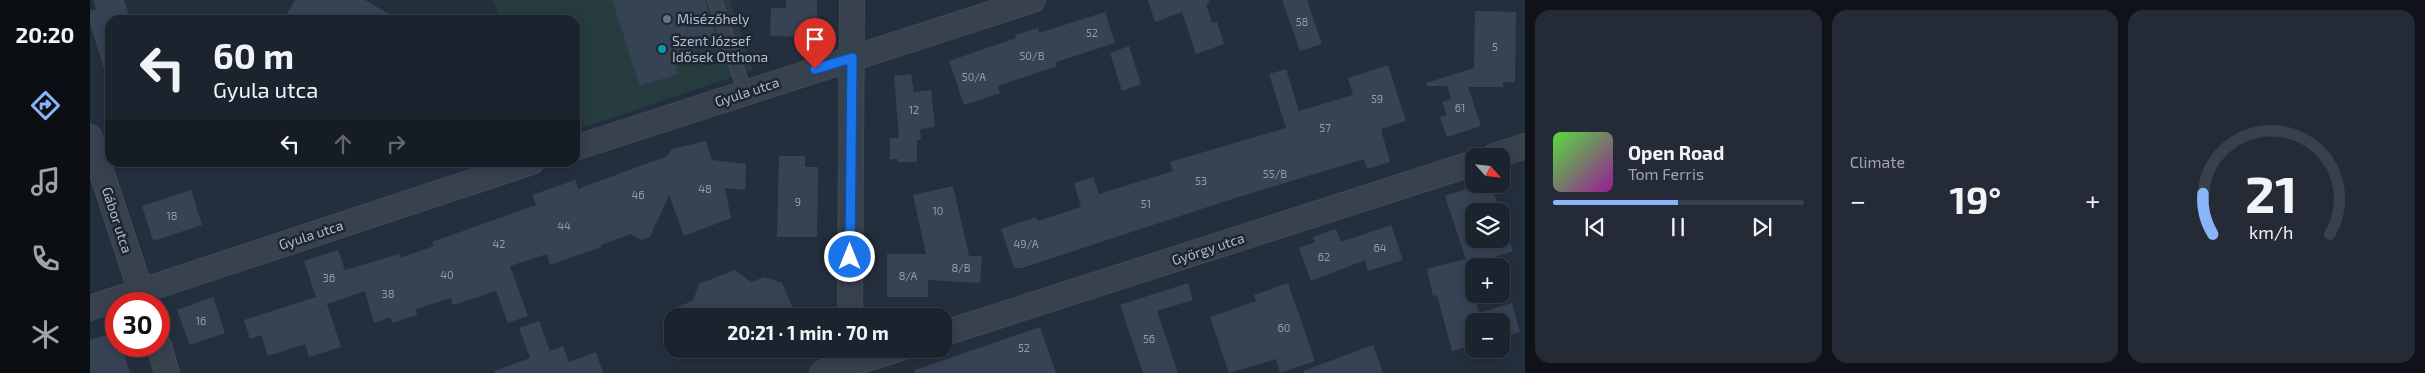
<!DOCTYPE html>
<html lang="en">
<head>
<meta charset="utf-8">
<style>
  body { margin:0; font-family:"Exo 2",sans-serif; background:#242b36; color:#f1f3f6; height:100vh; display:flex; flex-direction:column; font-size:19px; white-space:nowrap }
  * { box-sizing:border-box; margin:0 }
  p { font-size:16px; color:#a0a4aa }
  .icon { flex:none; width:28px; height:28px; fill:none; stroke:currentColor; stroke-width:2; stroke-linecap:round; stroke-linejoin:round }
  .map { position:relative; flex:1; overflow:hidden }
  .panel { display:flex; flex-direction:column; gap:10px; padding:10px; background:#0f1319; width:900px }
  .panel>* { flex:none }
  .banner { position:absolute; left:15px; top:15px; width:475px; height:152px; border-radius:15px; box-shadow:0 2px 12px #0003,0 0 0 1px #39404a; background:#1b232e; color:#f1f3f6; overflow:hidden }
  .needle { width:32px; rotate:117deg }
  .fabs { position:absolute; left:1375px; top:148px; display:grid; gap:10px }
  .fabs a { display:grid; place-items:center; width:45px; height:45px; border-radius:10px; background:#1b232e; box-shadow:0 2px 12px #0003,0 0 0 1px #39404a; font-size:25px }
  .speed { position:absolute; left:15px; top:292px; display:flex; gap:10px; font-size:25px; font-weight:700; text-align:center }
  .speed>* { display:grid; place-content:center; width:65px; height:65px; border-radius:50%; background:#1b232e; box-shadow:0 2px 12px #0003,0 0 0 1px #39404a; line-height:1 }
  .speed .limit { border:8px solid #d22; background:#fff; color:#111 }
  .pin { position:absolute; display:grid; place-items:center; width:42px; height:42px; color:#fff; margin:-51px -21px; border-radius:50% 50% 50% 0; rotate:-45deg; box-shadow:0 0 5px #0007 }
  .pin .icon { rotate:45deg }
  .me { position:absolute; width:55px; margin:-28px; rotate:0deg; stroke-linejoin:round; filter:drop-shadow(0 0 4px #0008) }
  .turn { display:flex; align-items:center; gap:18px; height:105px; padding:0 25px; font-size:22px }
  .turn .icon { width:65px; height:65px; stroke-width:2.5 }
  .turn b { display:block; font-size:35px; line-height:42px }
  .lanes { display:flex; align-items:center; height:48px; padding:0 25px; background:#0003; justify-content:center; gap:25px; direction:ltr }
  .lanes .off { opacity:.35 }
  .big { font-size:38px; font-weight:700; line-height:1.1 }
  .panel .card { flex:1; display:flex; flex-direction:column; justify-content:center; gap:8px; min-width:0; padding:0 18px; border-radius:15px; background:#242b36 }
  .panel .dial { align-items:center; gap:0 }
  .dial svg { height:130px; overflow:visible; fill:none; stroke:#39404a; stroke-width:7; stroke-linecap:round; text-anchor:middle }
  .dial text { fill:#f1f3f6; stroke:none }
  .song { display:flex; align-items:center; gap:15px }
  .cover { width:60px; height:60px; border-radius:8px; background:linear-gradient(135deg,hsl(110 70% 55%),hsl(300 70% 35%)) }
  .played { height:5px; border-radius:2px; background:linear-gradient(90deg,#8ab4f8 50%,#39404a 50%) }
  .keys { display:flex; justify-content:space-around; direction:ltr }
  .heat { display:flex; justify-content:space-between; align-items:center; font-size:28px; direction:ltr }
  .panel .tiles { flex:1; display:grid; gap:10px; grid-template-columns:repeat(3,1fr) }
  .trip { position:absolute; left:574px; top:308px; width:288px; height:50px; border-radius:15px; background:#1b232e; box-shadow:0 2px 12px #0003,0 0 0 1px #39404a; font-weight:700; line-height:50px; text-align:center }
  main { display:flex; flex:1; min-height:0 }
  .dock { display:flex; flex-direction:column; width:90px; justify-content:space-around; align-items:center; background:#0b0e12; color:#a0a4aa }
  .dock .icon { width:35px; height:35px }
  .dock .on { color:#8ab4f8 }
  .dock b { font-size:22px; color:#f1f3f6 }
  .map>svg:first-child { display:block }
  .green { fill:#263c3f }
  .building { fill:#364354 }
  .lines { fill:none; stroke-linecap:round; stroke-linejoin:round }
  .service-casing { stroke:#414a57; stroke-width:15 }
  .minor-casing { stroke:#414a57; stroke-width:26 }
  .service { stroke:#38414e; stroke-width:12 }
  .minor { stroke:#38414e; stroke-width:24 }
  .route-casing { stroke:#114b97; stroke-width:12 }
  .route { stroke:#1a73e8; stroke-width:9 }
  .worship-dot { fill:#6b7280; stroke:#1d2633; stroke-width:2 }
  .culture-dot { fill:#0f9aa8; stroke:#1d2633; stroke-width:2 }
  .labels { text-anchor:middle; stroke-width:5; stroke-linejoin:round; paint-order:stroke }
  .number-label { font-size:11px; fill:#929caa }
  .poi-label { font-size:14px; fill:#b4bcc9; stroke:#1d2633; text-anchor:start }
  .street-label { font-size:14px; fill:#b4bcc9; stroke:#1d2633 }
</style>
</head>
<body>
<main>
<nav class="dock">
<b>20:20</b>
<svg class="icon on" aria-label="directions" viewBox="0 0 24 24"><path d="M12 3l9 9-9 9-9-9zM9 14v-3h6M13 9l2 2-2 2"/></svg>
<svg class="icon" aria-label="music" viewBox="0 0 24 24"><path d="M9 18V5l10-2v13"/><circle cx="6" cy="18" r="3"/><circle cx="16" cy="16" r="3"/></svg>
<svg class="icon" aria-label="phone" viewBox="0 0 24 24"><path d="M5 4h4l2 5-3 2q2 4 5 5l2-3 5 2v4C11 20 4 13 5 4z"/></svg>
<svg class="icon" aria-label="climate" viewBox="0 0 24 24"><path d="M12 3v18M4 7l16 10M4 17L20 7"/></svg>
</nav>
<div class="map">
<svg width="1435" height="373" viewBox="0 0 1435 373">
  <rect width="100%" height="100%" fill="#242f3e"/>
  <path class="green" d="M 403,0 L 640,0 L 663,70 L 485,130 L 485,20 L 410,20 Z"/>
  <path class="building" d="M 3,0 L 34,0 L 41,20 L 20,20 L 20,74 L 16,75 L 0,24 L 0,11 L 6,9 Z
    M 205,0 L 275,0 L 310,20 L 193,20 Z
    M 522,0 L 615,0 L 628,41 L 582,56 L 588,74 L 550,86 Z
    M 696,0 L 727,0 L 727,37 L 680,36 L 681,8 L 696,8 Z
    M 1058,0 L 1119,0 L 1119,3 L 1116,4 L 1122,23 L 1127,22 L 1134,44 L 1106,54 L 1092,12 L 1065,22 Z
    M 1192,0 L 1217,0 L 1232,44 L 1210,51 Z
    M 1385,11 L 1426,12 L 1425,82 L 1413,82 L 1413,87 L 1378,87 L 1391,126 L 1357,137 L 1350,117 L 1357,115 L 1352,102 L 1361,99 L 1357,86 L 1337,86 L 1336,83 L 1384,68 Z
    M 1015,12 L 1025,43 L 966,62 L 967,66 L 908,86 L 910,93 L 874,105 L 859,61 L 926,38 L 925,35 L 948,28 L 949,33 Z
    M 1039,46 L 1051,84 L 1032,91 L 1020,53 Z
    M 1298,65 L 1316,121 L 1291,129 L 1300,162 L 1277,169 L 1274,159 L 1142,199 L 932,268 L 924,268 L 911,229 L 946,217 L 948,221 L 991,207 L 984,183 L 1003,177 L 1009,194 L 1083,171 L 1080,162 L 1196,128 L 1179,74 L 1196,69 L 1209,111 L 1263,95 L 1258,78 Z
    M 821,74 L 824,92 L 841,90 L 845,127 L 830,129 L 831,140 L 827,140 L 827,162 L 808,162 L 808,159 L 800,159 L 800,138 L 809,138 L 804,76 Z
    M 616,141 L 622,160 L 656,164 L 655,190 L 635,188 L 641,218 L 594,236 L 579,195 L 560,237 L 551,240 L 541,234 L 511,245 L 511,247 L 460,265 L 457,254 L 420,266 L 438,316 L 418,323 L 406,291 L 363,305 L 361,298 L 326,309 L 327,315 L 302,323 L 300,317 L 284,323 L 275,291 L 237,304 L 251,347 L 219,357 L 215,344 L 178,356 L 171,335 L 160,339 L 154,320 L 226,297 L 214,261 L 248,250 L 255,270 L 309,254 L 310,258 L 344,246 L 342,242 L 446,205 L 442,195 L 485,180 L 488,189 L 577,156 L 582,149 Z
    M 689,156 L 715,156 L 715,167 L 728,167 L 727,237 L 687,237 Z
    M 1391,184 L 1401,184 L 1410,211 L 1384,211 L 1384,239 L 1411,239 L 1411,215 L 1423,251 L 1378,266 L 1355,196 Z
    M 863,186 L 879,256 L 892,256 L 890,283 L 838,280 L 838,297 L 797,297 L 797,254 L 836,254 L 823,195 Z
    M 101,190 L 112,225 L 63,241 L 52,206 Z
    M 1301,225 L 1313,260 L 1278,271 L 1275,260 L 1221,281 L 1209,248 L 1225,242 L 1223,237 L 1246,229 L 1251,242 Z
    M 1376,259 L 1389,313 L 1422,303 L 1430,332 L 1411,337 L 1411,321 L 1384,321 L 1384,345 L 1362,351 L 1347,295 L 1343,296 L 1337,269 Z
    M 645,270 L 661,282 L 675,277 L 692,283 L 705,313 L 695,316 L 582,316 L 582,348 L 572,321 L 583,316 L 589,306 L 603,301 L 609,284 Z
    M 1098,283 L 1103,300 L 1067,311 L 1088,373 L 1053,373 L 1030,305 Z
    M 1198,283 L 1225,361 L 1190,373 L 1186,359 L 1139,373 L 1120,317 L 1166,301 L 1164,295 Z
    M 123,297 L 135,333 L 100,345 L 87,310 Z
    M 449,321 L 460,351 L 473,346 L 479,362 L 506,352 L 513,373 L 405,373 L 404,371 L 440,358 L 429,328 Z
    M 950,327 L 966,373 L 825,373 L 825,370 Z
    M 26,332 L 26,346 L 31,346 L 40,373 L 0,373 L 0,340 Z
    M 1283,345 L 1293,373 L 1214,373 L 1213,371 Z"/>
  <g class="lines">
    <g class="service-casing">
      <path id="service" d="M 625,0 L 655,93"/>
    </g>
    <g class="minor-casing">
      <path id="minor" d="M 0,137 L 55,304
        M 485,148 L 943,0
        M 1404,156 L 1435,146
        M 0,308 L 442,162
        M 760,316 L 762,0
        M 852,334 L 1384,163
        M 69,346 L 77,373
        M 732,373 L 808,349"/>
    </g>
    <use href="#service" class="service"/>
    <use href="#minor" class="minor"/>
  </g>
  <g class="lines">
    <g class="route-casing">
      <path id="route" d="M 725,69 L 762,58 L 760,257"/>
    </g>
    <use href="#route" class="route"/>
  </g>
  <circle class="worship-dot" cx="577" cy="19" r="5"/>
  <circle class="culture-dot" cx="572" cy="49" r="5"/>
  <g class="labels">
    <g class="number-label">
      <text x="1212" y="26">58</text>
      <text x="1002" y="37">52</text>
      <text x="1405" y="51">5</text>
      <text x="942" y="60">50/B</text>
      <text x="884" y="81">50/A</text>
      <text x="1287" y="103">59</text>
      <text x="1370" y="112">61</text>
      <text x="824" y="114">12</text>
      <text x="1235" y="132">57</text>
      <text x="1185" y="178">55/B</text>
      <text x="1111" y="185">53</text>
      <text x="615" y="193">48</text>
      <text x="548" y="199">46</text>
      <text x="708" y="206">9</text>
      <text x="1056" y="208">51</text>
      <text x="848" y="215">10</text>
      <text x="82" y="220">18</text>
      <text x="474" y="230">44</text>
      <text x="409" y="248">42</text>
      <text x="936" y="248">49/A</text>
      <text x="1290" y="252">64</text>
      <text x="1234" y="261">62</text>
      <text x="871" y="272">8/B</text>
      <text x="357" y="279">40</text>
      <text x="818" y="280">8/A</text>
      <text x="239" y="282">36</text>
      <text x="298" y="298">38</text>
      <text x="111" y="325">16</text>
      <text x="1194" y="332">60</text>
      <text x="1059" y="343">56</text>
      <text x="934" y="352">52</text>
    </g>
    <g class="poi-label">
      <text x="587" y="24">Misézőhely</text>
      <text x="582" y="46">Szent József<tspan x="582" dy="16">Idősek Otthona</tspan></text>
    </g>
    <g class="street-label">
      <text transform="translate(657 92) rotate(-18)" y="5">Gyula utca</text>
      <text transform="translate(27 220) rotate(72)" y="5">Gábor utca</text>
      <text transform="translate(221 235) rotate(-18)" y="5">Gyula utca</text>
      <text transform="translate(1118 249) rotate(-18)" y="5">György utca</text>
    </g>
  </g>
</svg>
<div class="fabs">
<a><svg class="needle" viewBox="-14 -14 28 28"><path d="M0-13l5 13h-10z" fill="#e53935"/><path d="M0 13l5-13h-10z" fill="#a0a4aa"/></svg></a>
<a><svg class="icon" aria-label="layers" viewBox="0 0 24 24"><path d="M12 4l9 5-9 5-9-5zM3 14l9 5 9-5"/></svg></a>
<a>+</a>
<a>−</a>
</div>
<div class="speed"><div class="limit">30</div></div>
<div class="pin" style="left:725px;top:69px;background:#d93025"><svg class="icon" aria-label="arrive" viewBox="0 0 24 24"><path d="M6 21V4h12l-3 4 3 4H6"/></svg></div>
<svg class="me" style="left:760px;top:257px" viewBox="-20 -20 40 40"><circle r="17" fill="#1a73e8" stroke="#fff" stroke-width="3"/><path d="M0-11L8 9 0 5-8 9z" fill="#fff"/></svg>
<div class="trip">20:21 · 1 min · 70 m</div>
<div class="banner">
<div class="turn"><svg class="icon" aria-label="left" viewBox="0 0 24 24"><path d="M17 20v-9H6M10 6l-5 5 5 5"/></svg><div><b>60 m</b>Gyula utca</div></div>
<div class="lanes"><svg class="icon" aria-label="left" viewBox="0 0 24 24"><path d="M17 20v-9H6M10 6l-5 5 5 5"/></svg><svg class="icon off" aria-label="ahead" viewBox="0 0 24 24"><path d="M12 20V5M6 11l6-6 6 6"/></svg><svg class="icon off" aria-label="right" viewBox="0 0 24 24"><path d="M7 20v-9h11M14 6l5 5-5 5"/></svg></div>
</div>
</div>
<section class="panel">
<div class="tiles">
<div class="card">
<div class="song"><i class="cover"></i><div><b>Open Road</b><p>Tom Ferris</p></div></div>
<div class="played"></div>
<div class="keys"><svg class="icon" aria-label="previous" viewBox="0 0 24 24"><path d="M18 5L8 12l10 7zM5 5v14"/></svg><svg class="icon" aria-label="pause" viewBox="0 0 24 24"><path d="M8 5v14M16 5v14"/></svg><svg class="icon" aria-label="next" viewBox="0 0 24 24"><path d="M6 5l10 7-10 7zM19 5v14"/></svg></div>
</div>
<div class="card"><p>Climate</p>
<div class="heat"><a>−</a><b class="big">19°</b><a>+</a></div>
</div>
<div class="card dial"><svg viewBox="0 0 100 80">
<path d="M14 69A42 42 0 1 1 86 69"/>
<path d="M14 69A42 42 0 0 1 8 44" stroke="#8ab4f8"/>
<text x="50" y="56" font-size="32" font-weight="700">21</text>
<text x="50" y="72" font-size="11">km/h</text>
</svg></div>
</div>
</section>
</main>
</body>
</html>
